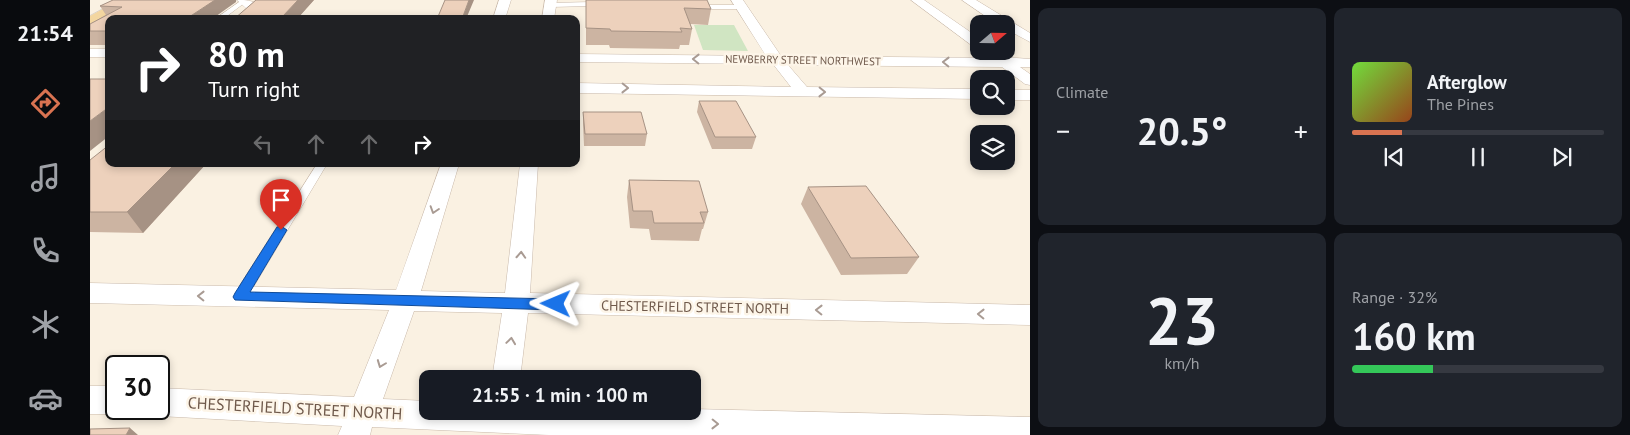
<!DOCTYPE html>
<html lang="en">
<head>
<meta charset="utf-8">
<style>
  body { margin:0; font-family:"PT Sans",sans-serif; background:#20242c; color:#f1f3f6; height:100vh; display:flex; flex-direction:column; font-size:19px; white-space:nowrap }
  * { box-sizing:border-box; margin:0 }
  p { font-size:16px; color:#9ea1a6 }
  .icon { flex:none; width:28px; height:28px; fill:none; stroke:currentColor; stroke-width:2; stroke-linecap:round; stroke-linejoin:round }
  .map { position:relative; flex:1; overflow:hidden }
  .details { display:flex; flex-direction:column; gap:8px; padding:8px; background:#0d0f14; width:600px }
  .details>* { flex:none }
  .hud { position:absolute; left:15px; top:15px; width:475px; height:152px; border-radius:10px; box-shadow:0 2px 8px #0003; background:#202124; color:#fff; overflow:hidden }
  .needle { width:32px; rotate:70deg }
  .controls { position:absolute; left:880px; top:15px; display:grid; gap:10px }
  .controls a { display:grid; place-items:center; width:45px; height:45px; border-radius:10px; background:#171b24; box-shadow:0 2px 8px #0003; font-size:25px }
  .speed { position:absolute; left:15px; top:355px; display:flex; gap:10px; font-size:25px; font-weight:700; text-align:center }
  .speed>* { display:grid; place-content:center; width:65px; height:65px; border-radius:50%; background:#171b24; box-shadow:0 2px 8px #0003; line-height:1 }
  .speed .limit { border:2px solid #111; border-radius:8px; background:#fff; color:#111 }
  .pin { position:absolute; display:grid; place-items:center; width:42px; height:42px; color:#fff; margin:-51px -21px; border-radius:50% 50% 50% 0; rotate:-45deg; box-shadow:0 0 5px #0007 }
  .pin .icon { rotate:45deg }
  .me { position:absolute; width:55px; margin:-28px; rotate:271deg; stroke-linejoin:round; filter:drop-shadow(0 0 4px #0008) }
  .turn { display:flex; align-items:center; gap:18px; height:105px; padding:0 20px; font-size:22px }
  .turn .icon { width:65px; height:65px; stroke-width:2.5 }
  .turn b { display:block; font-size:35px; line-height:42px }
  .lanes { display:flex; align-items:center; height:48px; padding:0 20px; background:#0003; justify-content:center; gap:25px; direction:ltr }
  .lanes .off { opacity:.35 }
  .big { font-size:38px; font-weight:600; line-height:1.1 }
  .details .card { flex:1; display:flex; flex-direction:column; justify-content:center; gap:8px; min-width:0; padding:0 18px; border-radius:10px; background:#20242c }
  .details .dial { align-items:center; gap:0 }
  .dial b { font-size:65px; line-height:1 }
  .song { display:flex; align-items:center; gap:15px }
  .cover { width:60px; height:60px; border-radius:8px; background:linear-gradient(135deg,hsl(100 70% 55%),hsl(20 70% 35%)) }
  .played { height:5px; border-radius:2px; background:linear-gradient(90deg,#d97351 20%,#363941 20%) }
  .keys { display:flex; justify-content:space-around; direction:ltr }
  .heat { display:flex; justify-content:space-between; align-items:center; font-size:28px; direction:ltr }
  .charge { height:8px; border-radius:4px; background:linear-gradient(90deg,#34c759 32%,#363941 0) }
  .details .tiles { flex:1; display:grid; gap:8px; grid-template-columns:repeat(2,1fr) }
  .trip { position:absolute; left:329px; top:370px; width:282px; height:50px; border-radius:10px; background:#171b24; box-shadow:0 2px 8px #0003; font-weight:600; line-height:50px; text-align:center }
  main { display:flex; flex:1; min-height:0 }
  .menu { display:flex; flex-direction:column; width:90px; justify-content:space-around; align-items:center; background:#090b0e; color:#9ea1a6 }
  .menu .icon { width:35px; height:35px }
  .menu .selected { color:#d97351 }
  .menu b { font-size:22px; color:#f1f3f6 }
  .map>svg:first-child { display:block }
  .green { fill:#d0e5c2 }
  .lines { fill:none; stroke-linecap:round; stroke-linejoin:round }
  .lane-casing { stroke:#c9b9aa; stroke-width:1 }
  .street-casing { stroke:#c9b9aa; stroke-width:1 }
  .primary-casing { stroke:#d7d1cd; stroke-width:1 }
  .lane { fill:#fff; fill-rule:evenodd }
  .street { fill:#fff; fill-rule:evenodd }
  .primary { fill:#f3d6a0; fill-rule:evenodd }
  .wall { fill:#ccb4a2 }
  .shaded-wall { fill:#a69284 }
  .building { fill:#edd1bc; stroke:#a69284 }
  .oneway { stroke:#a99b93 }
  .route { fill:#1a73e8; stroke:#114b97 }
  .labels { text-anchor:middle; stroke-width:5; stroke-linejoin:round; paint-order:stroke }
  .far-street-label { font-size:11px; fill:#6f594b; stroke:#fdf5e8 }
  .street-label { font-size:14px; fill:#6f594b; stroke:#fdf5e8 }
  .near-street-label { font-size:16px; fill:#6f594b; stroke:#fdf5e8 }
</style>
</head>
<body>
<main>
<nav class="menu">
<b>21:54</b>
<svg class="icon selected" aria-label="directions" viewBox="0 0 24 24"><path d="M12 3l9 9-9 9-9-9zM9 14v-3h6M13 9l2 2-2 2"/></svg>
<svg class="icon" aria-label="music" viewBox="0 0 24 24"><path d="M9 18V5l10-2v13"/><circle cx="6" cy="18" r="3"/><circle cx="16" cy="16" r="3"/></svg>
<svg class="icon" aria-label="phone" viewBox="0 0 24 24"><path d="M5 4h4l2 5-3 2q2 4 5 5l2-3 5 2v4C11 20 4 13 5 4z"/></svg>
<svg class="icon" aria-label="climate" viewBox="0 0 24 24"><path d="M12 3v18M4 7l16 10M4 17L20 7"/></svg>
<svg class="icon" aria-label="car" viewBox="0 0 24 24"><path d="M5 17H2v-5l4-1 3-4h7l3 4 3 1v5h-3M9 17h6M6 11h13"/><circle cx="7" cy="17" r="2"/><circle cx="17" cy="17" r="2"/></svg>
</nav>
<div class="map">
<svg width="940" height="435" viewBox="0 0 940 435">
  <rect width="100%" height="100%" fill="#faf1e2"/>
  <path class="green" d="M 604,25 L 644,25 L 658,51 L 613,50 Z"/>
  <g class="lines">
    <g class="lane-casing">
      <path id="lane" d="M 152,0 L 157,1 L 133,19 L 125,19 Z
        M 505,0 L 512,0 L 502,6 L 460,7 L 457,5 L 460,3 L 501,2 Z
        M 609,0 L 615,0 L 618,5 L 652,5 L 655,7 L 652,9 L 616,9 Z
        M 227,164 L 237,164 L 155,301 L 150,302 L 145,301 L 143,297 L 145,293 Z"/>
    </g>
    <g class="street-casing">
      <path id="street" d="M 147,0 C 158,0 167,0 170,11 L 161,19 L 147,19 L 158,10 Z
        M 409,0 L 421,0 L 415,19 L 403,19 Z
        M 455,0 L 467,0 L 464,19 L 452,19 Z
        M 641,0 L 653,0 L 691,56 L 908,58 L 913,57 L 940,59 L 940,67 L 930,67 L 940,74 L 940,85 L 935,84 L 912,67 L 698,65 L 717,87 L 889,89 L 889,99 L 486,93 L 486,83 L 701,87 L 683,64 L 486,62 L 486,54 L 676,56 Z
        M 821,0 L 834,0 L 889,38 L 889,48 L 884,47 Z
        M 872,0 L 886,0 L 940,33 L 940,42 L 916,29 L 916,24 L 907,24 Z
        M 0,49 L 19,49 L 19,57 L 0,57 Z
        M 916,90 L 940,90 L 940,100 L 916,100 Z
        M 351,164 L 369,164 L 331,291 L 415,293 L 430,164 L 448,164 L 440,293 L 940,305 L 940,325 L 438,313 L 430,379 L 402,379 L 412,313 L 324,311 L 293,399 L 338,401 L 338,411 L 602,411 L 602,409 L 940,417 L 940,435 L 459,435 L 282,427 L 280,435 L 248,435 L 252,426 L 69,416 L 58,412 L 57,409 L 69,409 L 69,388 L 264,397 L 299,310 L 0,303 L 0,283 L 306,290 Z
        M 0,386 L 26,386 L 26,409 L 37,410 L 26,414 L 0,414 Z"/>
    </g>
    <g class="primary-casing">
      <path id="primary" d="M 29,0 L 47,0 L 45,3 L 0,27 L 0,16 Z"/>
    </g>
    <use href="#lane" class="lane"/>
    <use href="#street" class="street"/>
    <use href="#primary" class="primary"/>
  </g>
  <path class="wall" d="M 23,0 L 146,0 L 146,2 L 19,19 L 19,45 L 0,45 L 0,24 L 16,15 L 10,6 Z
    M 166,0 L 224,0 L 207,19 L 144,19 Z
    M 496,0 L 621,9 L 618,25 L 600,24 L 602,29 L 599,45 L 590,45 L 589,49 L 520,48 L 519,45 L 496,45 Z
    M 609,101 L 666,137 L 662,149 L 622,149 L 607,112 Z
    M 493,112 L 557,134 L 555,146 L 494,146 L 493,124 Z
    M 0,160 L 19,164 L 116,164 L 53,233 L 0,232 Z
    M 539,180 L 618,212 L 613,229 L 612,229 L 609,241 L 561,240 L 559,229 L 540,228 L 537,197 Z
    M 718,187 L 829,257 L 817,274 L 751,275 L 711,204 Z"/>
  <path class="shaded-wall" d="M 125,0 L 146,0 L 146,2 L 122,19 L 96,19 Z
    M 208,0 L 224,0 L 207,19 L 194,19 L 193,16 Z
    M 379,0 L 384,0 L 376,19 L 372,19 Z
    M 19,107 L 19,136 L 0,151 L 0,121 Z
    M 85,164 L 116,164 L 53,233 L 37,212 Z
    M 40,428 L 48,435 L 36,435 Z"/>
  <path class="building" d="M 23,0 L 125,0 L 96,19 L 19,19 L 19,31 L 0,31 L 0,24 L 32,7 L 10,6 Z
    M 166,0 L 208,0 L 193,16 L 184,16 L 181,19 L 144,19 Z
    M 355,0 L 379,0 L 372,19 L 347,19 Z
    M 496,0 L 617,0 L 621,9 L 594,8 L 602,29 L 590,28 L 592,32 L 521,31 L 520,29 L 496,28 Z
    M 0,79 L 19,79 L 19,107 L 0,121 Z
    M 609,101 L 646,101 L 666,137 L 625,137 Z
    M 493,112 L 551,112 L 557,134 L 495,134 Z
    M 19,145 L 19,164 L 85,164 L 37,212 L 0,212 L 0,160 Z
    M 539,180 L 609,181 L 618,212 L 610,212 L 614,223 L 564,223 L 562,211 L 543,211 Z
    M 776,186 L 829,257 L 761,258 L 718,187 Z
    M 40,428 L 36,435 L 0,435 L 0,429 Z"/>
  <defs><path id="oneway-chevron" d="M-2-3.5L2.5 0L-2 3.5" fill="none" stroke-width="1.6" stroke-linecap="round" stroke-linejoin="round" transform="scale(1.25)"/></defs>
  <g class="oneway">
    <use href="#oneway-chevron" transform="translate(606 59) rotate(-179)"/>
    <use href="#oneway-chevron" transform="translate(856 62) rotate(-179)"/>
    <use href="#oneway-chevron" transform="translate(535 88) rotate(1)"/>
    <use href="#oneway-chevron" transform="translate(732 92) rotate(1)"/>
    <use href="#oneway-chevron" transform="translate(344 210) rotate(108)"/>
    <use href="#oneway-chevron" transform="translate(431 255) rotate(-87)"/>
    <use href="#oneway-chevron" transform="translate(111 296) rotate(-179)"/>
    <use href="#oneway-chevron" transform="translate(729 310) rotate(-179)"/>
    <use href="#oneway-chevron" transform="translate(891 314) rotate(-179)"/>
    <use href="#oneway-chevron" transform="translate(421 341) rotate(-82)"/>
    <use href="#oneway-chevron" transform="translate(291 364) rotate(111)"/>
    <use href="#oneway-chevron" transform="translate(625 424) rotate(1)"/>
  </g>
  <path class="route" d="M 191,226 L 197,230 L 160,292 L 466,299 L 470,300 L 472,304 L 470,308 L 466,310 L 145,300 L 143,297 L 145,293 L 187,227 Z"/>
  <g class="labels">
    <g class="far-street-label">
      <text transform="translate(713 60) rotate(1)" y="4">NEWBERRY STREET NORTHWEST</text>
    </g>
    <g class="street-label">
      <text transform="translate(605 307) rotate(1)" y="5">CHESTERFIELD STREET NORTH</text>
    </g>
    <g class="near-street-label">
      <text transform="translate(205 408) rotate(3)" y="6">CHESTERFIELD STREET NORTH</text>
    </g>
  </g>
</svg>
<div class="controls">
<a><svg class="needle" viewBox="-14 -14 28 28"><path d="M0-13l5 13h-10z" fill="#e53935"/><path d="M0 13l5-13h-10z" fill="#9ea1a6"/></svg></a>
<a><svg class="icon" aria-label="search" viewBox="0 0 24 24"><circle cx="10" cy="10" r="6"/><path d="M15 15l6 6"/></svg></a>
<a><svg class="icon" aria-label="layers" viewBox="0 0 24 24"><path d="M12 4l9 5-9 5-9-5zM3 14l9 5 9-5"/></svg></a>
</div>
<div class="speed"><div class="limit">30</div></div>
<div class="pin" style="left:191px;top:230px;background:#d93025"><svg class="icon" aria-label="arrive" viewBox="0 0 24 24"><path d="M6 21V4h12l-3 4 3 4H6"/></svg></div>
<svg class="me" style="left:466px;top:304px" viewBox="-20 -20 40 40"><path d="M0-17L14 15 0 8-14 15z" fill="#1a73e8" stroke="#fff" stroke-width="4"/></svg>
<div class="trip">21:55 · 1 min · 100 m</div>
<div class="hud">
<div class="turn"><svg class="icon" aria-label="right" viewBox="0 0 24 24"><path d="M7 20v-9h11M14 6l5 5-5 5"/></svg><div><b>80 m</b>Turn right</div></div>
<div class="lanes"><svg class="icon off" aria-label="left" viewBox="0 0 24 24"><path d="M17 20v-9H6M10 6l-5 5 5 5"/></svg><svg class="icon off" aria-label="ahead" viewBox="0 0 24 24"><path d="M12 20V5M6 11l6-6 6 6"/></svg><svg class="icon off" aria-label="ahead" viewBox="0 0 24 24"><path d="M12 20V5M6 11l6-6 6 6"/></svg><svg class="icon" aria-label="right" viewBox="0 0 24 24"><path d="M7 20v-9h11M14 6l5 5-5 5"/></svg></div>
</div>
</div>
<section class="details">
<div class="tiles">
<div class="card"><p>Climate</p>
<div class="heat"><a>−</a><b class="big">20.5°</b><a>+</a></div>
</div>
<div class="card">
<div class="song"><i class="cover"></i><div><b>Afterglow</b><p>The Pines</p></div></div>
<div class="played"></div>
<div class="keys"><svg class="icon" aria-label="previous" viewBox="0 0 24 24"><path d="M18 5L8 12l10 7zM5 5v14"/></svg><svg class="icon" aria-label="pause" viewBox="0 0 24 24"><path d="M8 5v14M16 5v14"/></svg><svg class="icon" aria-label="next" viewBox="0 0 24 24"><path d="M6 5l10 7-10 7zM19 5v14"/></svg></div>
</div>
<div class="card dial"><b>23</b><p>km/h</p></div>
<div class="card"><p>Range · 32%</p><b class="big">160 km</b><div class="charge"></div></div>
</div>
</section>
</main>
</body>
</html>
